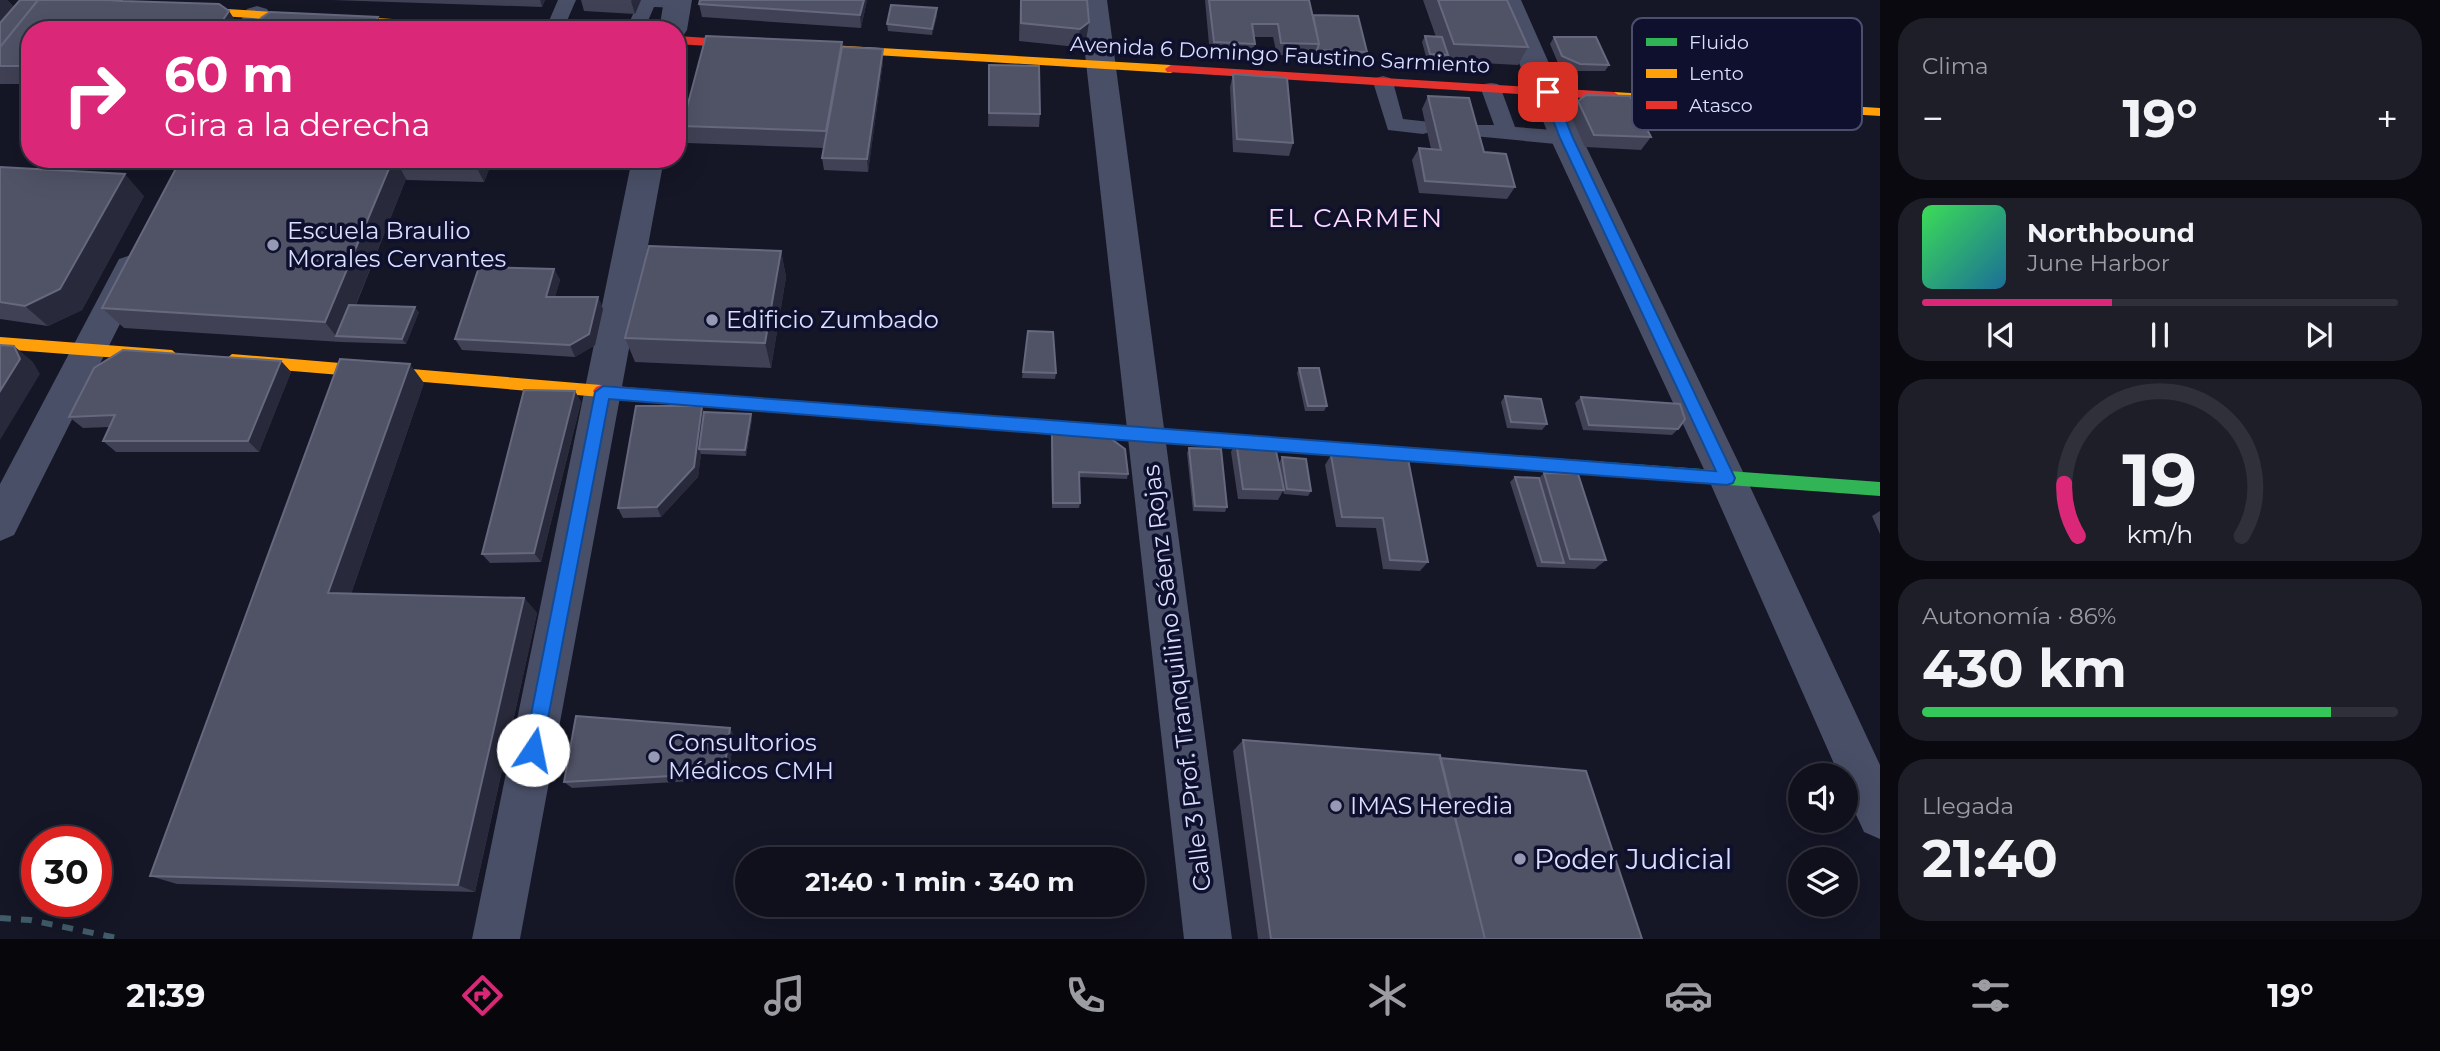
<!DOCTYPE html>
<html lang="es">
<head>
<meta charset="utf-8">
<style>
  body { margin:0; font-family:Montserrat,sans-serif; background:#1e1e29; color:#f1f3f6; height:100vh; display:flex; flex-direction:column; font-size:26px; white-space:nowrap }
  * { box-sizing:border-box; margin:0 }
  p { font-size:23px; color:#9c9da3 }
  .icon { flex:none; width:38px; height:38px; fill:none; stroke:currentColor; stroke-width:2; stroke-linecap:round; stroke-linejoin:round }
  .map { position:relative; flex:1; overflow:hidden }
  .panel { display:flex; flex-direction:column; gap:18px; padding:18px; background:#09090f; width:560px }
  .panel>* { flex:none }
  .top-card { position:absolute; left:21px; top:21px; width:665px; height:147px; border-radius:28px; box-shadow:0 7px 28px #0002,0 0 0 2px #30303b; background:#db2777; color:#fff; overflow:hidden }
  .fabs { position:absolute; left:1788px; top:763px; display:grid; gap:14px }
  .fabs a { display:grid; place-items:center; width:70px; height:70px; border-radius:50%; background:#10101c; box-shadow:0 7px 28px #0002,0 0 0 2px #30303b; font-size:35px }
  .speed { position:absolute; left:21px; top:826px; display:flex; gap:14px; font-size:35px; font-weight:700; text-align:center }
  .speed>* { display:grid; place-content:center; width:91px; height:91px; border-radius:50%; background:#10101c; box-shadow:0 7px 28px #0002,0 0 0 2px #30303b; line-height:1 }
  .speed .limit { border:10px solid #d22; background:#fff; color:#111 }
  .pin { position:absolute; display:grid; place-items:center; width:60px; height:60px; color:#fff; margin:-30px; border-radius:14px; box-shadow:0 4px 10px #0006 }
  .me { position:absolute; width:77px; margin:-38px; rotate:11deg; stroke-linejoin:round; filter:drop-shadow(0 0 5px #0008) }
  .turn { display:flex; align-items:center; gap:24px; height:147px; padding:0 28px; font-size:32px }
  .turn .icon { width:91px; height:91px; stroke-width:2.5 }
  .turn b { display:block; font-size:49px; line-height:60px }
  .big { font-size:52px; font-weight:700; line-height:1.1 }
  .panel .widget { flex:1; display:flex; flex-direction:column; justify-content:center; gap:10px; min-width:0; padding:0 24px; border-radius:28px; background:#1e1e29 }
  .panel .dial { align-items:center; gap:0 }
  .dial svg { height:182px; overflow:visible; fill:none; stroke:#30303b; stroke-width:7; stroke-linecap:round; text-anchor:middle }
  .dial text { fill:#f1f3f6; stroke:none }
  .song { display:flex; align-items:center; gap:21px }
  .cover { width:84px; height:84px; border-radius:10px; background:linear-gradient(135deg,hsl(130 70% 55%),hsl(200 70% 35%)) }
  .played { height:7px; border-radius:4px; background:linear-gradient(90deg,#db2777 40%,#30303b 40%) }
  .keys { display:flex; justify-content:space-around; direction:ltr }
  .heat { display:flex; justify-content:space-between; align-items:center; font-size:38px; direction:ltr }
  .charge { height:10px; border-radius:5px; background:linear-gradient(90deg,#34c759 86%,#30303b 0) }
  .trip { position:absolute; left:735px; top:847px; width:410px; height:70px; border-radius:35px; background:#10101c; box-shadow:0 7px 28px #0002,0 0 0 2px #30303b; font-weight:700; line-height:70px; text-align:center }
  .tabs { display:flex; height:112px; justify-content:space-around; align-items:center; background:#06060b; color:#9c9da3 }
  .tabs .icon { width:49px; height:49px }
  .tabs .selected { color:#db2777 }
  .tabs b { font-size:32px; color:#f1f3f6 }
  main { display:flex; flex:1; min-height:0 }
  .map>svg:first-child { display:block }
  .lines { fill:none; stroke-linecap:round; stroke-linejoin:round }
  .lane { fill:#494f67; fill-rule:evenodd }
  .street { fill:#494f67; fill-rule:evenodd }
  .fast { fill:#30b455; fill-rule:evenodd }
  .slow { fill:#ff9f0a; fill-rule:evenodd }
  .jam { fill:#e5322d; fill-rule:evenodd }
  .rail { stroke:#405c68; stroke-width:6; stroke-dasharray:11 10; stroke-linecap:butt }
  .wall { fill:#404154 }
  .shaded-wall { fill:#28293a }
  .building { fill:#505266; stroke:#66687e; stroke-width:2 }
  .route { fill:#1a73e8; stroke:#114b97; stroke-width:2 }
  .poi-dot { fill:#9599b3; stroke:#0e102d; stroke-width:2.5 }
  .labels { text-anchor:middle; stroke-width:7; stroke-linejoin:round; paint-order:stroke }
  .far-street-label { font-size:21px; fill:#dadfff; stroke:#0e102d }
  .poi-label { font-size:24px; fill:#dadfff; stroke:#0e102d; text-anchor:start }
  .street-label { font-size:24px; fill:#dadfff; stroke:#0e102d }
  .neighbourhood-label { font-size:26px; letter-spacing:2px; fill:#ffdcfa; stroke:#0e102d }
  .near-poi-label { font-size:28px; fill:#dadfff; stroke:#0e102d; text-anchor:start }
  .key { fill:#0e102d; stroke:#4b4e6c; stroke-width:2 }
  .key-label { font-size:19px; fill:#dadfff }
</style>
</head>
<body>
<main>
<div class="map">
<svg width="1880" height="939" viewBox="0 0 1880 939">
  <rect width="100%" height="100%" fill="#151626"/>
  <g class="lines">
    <path class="lane" d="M 558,0 L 576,0 L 563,30 L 545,30 Z
      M 634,0 L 686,0 L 687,2 L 678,8 L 654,7 L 644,30 L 626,30 L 637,5 Z
      M 1383,76 L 1390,78 L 1393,82 L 1403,119 L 1430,122 L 1433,127 L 1430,132 L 1423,134 L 1388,130 L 1373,82 L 1376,78 Z
      M 1491,83 L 1498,84 L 1501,89 L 1515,127 L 1566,131 L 1573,133 L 1576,138 L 1573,143 L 1566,145 L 1463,135 L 1460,130 L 1463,125 L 1494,125 L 1481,89 L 1484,84 Z"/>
    <path class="street" d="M 664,0 L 692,0 L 687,30 L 683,36 L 677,38 L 677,30 L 659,30 Z
      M 1079,0 L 1107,0 L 1232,939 L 1184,939 Z
      M 1493,0 L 1521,0 L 1582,138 L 1746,478 L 1880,765 L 1880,839 L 1864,832 L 1846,793 L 1846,775 L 1839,775 L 1708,478 L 1550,138 Z
      M 257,6 L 267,9 L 271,15 L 264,30 L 236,30 L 247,9 Z
      M 632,159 L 664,159 L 520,939 L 472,939 Z
      M 131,255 L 143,259 L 148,268 L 14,535 L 0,541 L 0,484 L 119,259 Z"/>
    <path class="fast" d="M 1306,440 L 1880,482 L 1880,496 L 1306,454 L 1301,452 L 1298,447 L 1301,442 Z"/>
    <path class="slow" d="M 176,6 L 510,26 L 516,30 L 444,30 L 172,13 L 170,10 Z
      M 830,45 L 1171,65 L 1177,69 L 1171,73 L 826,52 L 824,49 Z
      M 1614,92 L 1880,108 L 1880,116 L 1610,99 L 1608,96 Z
      M 0,337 L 172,350 L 179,356 L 172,362 L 0,349 Z
      M 232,354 L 601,385 L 606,387 L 609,391 L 606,395 L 601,397 L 232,366 L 225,360 Z
      M 922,411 L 1306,440 L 1311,442 L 1314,447 L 1311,452 L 1306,454 L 922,423 L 917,421 L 914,417 L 917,413 Z"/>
    <path class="jam" d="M 677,36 L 756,41 L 762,45 L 756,49 L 677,44 Z
      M 1171,65 L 1614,92 L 1620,96 L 1614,100 L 1167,72 L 1165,69 Z
      M 601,385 L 922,411 L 927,413 L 930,417 L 927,421 L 922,423 L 601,397 L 596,395 L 593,391 L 596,387 Z"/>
    <path class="rail" d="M 0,918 L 30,920 L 122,939"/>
  </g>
  <path class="wall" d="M 0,0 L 7,0 L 14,7 L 229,11 L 241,30 L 30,30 L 30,84 L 0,84 Z
    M 332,0 L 545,0 L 542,7 Z
    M 581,0 L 641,0 L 635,14 L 584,11 Z
    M 700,0 L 867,0 L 861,28 L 702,17 L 699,4 Z
    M 1020,0 L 1087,0 L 1089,22 L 1086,40 L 1077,47 L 1019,41 Z
    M 1205,0 L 1309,0 L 1313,15 L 1367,52 L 1365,58 L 1277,55 L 1273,37 L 1254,37 L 1255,44 L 1251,57 L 1210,55 Z
    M 1423,0 L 1507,0 L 1528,47 L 1518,65 L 1427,60 L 1422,42 L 1425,36 L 1436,37 Z
    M 937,15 L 932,35 L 888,31 L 887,24 Z
    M 1554,37 L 1609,65 L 1605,71 L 1576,71 L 1558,63 L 1550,44 Z
    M 842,42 L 842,47 L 883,62 L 868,172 L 824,170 L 822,158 L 824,148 L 687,143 L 682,126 Z
    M 1233,74 L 1293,143 L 1289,156 L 1233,152 L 1230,87 Z
    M 989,78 L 1040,114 L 1039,127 L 988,126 Z
    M 1428,96 L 1484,152 L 1515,187 L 1507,199 L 1419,193 L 1412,160 L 1419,148 L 1431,149 L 1422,109 Z
    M 1578,101 L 1651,137 L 1641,150 L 1585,147 L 1570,114 Z
    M 181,159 L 493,159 L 484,182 L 407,180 L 406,179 L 356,305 L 419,312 L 406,344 L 341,342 L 124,328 L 102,308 Z
    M 0,167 L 144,196 L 82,310 L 48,326 L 0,319 Z
    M 781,251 L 786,277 L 771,368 L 635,362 L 625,338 Z
    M 554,269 L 560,280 L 555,297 L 598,297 L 603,309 L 595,345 L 575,357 L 462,350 L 455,339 Z
    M 1028,331 L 1056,373 L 1055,379 L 1022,378 Z
    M 281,361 L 291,372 L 259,452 L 116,452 L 103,441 L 110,427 L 83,428 L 69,417 Z
    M 1299,368 L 1327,406 L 1324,411 L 1305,411 L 1297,373 Z
    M 424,383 L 351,594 L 524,598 L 537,613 L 475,892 L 177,884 L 150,876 Z
    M 575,391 L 581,402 L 541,562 L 490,563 L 482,554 Z
    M 1505,396 L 1547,424 L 1542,430 L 1507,428 L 1501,402 Z
    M 1581,397 L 1678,429 L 1672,435 L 1583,430 L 1575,403 Z
    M 704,412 L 752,419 L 746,456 L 701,454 L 698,477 L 661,517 L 623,518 L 618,508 Z
    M 1052,434 L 1128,474 L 1127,479 L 1079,477 L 1080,503 L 1079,508 L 1052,508 L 1051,439 Z
    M 1236,441 L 1281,478 L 1279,463 L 1282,457 L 1311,491 L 1308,496 L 1284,494 L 1283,491 L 1278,500 L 1238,499 L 1231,452 Z
    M 1189,448 L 1227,507 L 1225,512 L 1193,511 L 1187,453 Z
    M 1331,455 L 1428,562 L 1420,571 L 1383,569 L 1376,528 L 1336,527 L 1325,465 Z
    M 1544,473 L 1606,560 L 1595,569 L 1537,567 L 1510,482 L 1515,477 L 1539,478 Z
    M 1880,511 L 1880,534 L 1872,516 Z
    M 734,735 L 728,779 L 572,788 L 564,782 Z
    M 1243,740 L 1440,758 L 1642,939 L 1258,939 L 1233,751 Z"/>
  <path class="shaded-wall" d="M 0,0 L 7,0 L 14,7 L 0,24 Z
    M 540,0 L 545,0 L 542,7 Z
    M 632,0 L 641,0 L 635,14 L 631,1 Z
    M 864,0 L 867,0 L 861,28 L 860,15 Z
    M 937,8 L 937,15 L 932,35 L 932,29 Z
    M 229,11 L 241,30 L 216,30 Z
    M 378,17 L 384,30 L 371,30 Z
    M 1089,22 L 1086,40 L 1077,47 L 1080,29 Z
    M 842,42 L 843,60 L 828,148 L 826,131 Z
    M 883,49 L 883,62 L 868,172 L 867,159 Z
    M 393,159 L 414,159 L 397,162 L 406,179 L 343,336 L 336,336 L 325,322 Z
    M 477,159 L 493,159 L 484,182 L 475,164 Z
    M 125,174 L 144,196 L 82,310 L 48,326 L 25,306 Z
    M 781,251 L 786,277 L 771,368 L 765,343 Z
    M 554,269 L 560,280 L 552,308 L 546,297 Z
    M 598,297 L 603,309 L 595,345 L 575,357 L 570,345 Z
    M 415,307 L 419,312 L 406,344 L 402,339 Z
    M 14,346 L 33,362 L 40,374 L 0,440 L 0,391 Z
    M 281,361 L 291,372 L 259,452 L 248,441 Z
    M 410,364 L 424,383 L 346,608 L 328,593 Z
    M 575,391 L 581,402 L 541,562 L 534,553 Z
    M 702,406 L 706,417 L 699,449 L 701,454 L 698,477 L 661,517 L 657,507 Z
    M 751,414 L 752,419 L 746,456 L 745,450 Z
    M 524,598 L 537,613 L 475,892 L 458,885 Z
    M 730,728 L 734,735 L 728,779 L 724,773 Z"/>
  <path class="building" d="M 20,0 L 38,0 L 0,47 L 0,23 Z
    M 38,0 L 108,0 L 123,1 L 219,4 L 229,11 L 216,30 L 30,30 L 30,66 L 0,66 L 0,47 Z
    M 700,0 L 864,0 L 860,15 L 699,4 Z
    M 1021,0 L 1087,0 L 1089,22 L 1080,29 L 1021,23 Z
    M 1209,0 L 1309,0 L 1319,44 L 1281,43 L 1278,24 L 1252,24 L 1255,44 L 1214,42 Z
    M 1438,0 L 1507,0 L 1528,47 L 1454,44 Z
    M 891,5 L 937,8 L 932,29 L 887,24 Z
    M 270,12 L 378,17 L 371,30 L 255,30 L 261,18 Z
    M 1313,15 L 1358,16 L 1367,52 L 1317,50 L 1319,44 Z
    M 457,22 L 530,26 L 529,30 L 454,30 Z
    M 380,23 L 455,27 L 454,30 L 377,30 Z
    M 706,36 L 842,42 L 826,131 L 682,126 Z
    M 1425,36 L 1442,37 L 1448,55 L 1430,54 Z
    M 1554,37 L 1596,37 L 1609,65 L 1580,64 L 1562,56 Z
    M 842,47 L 883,49 L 867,159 L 822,158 Z
    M 989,65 L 1039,66 L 1040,114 L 989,113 Z
    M 1233,74 L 1287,78 L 1293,143 L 1237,139 Z
    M 1586,95 L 1630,96 L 1651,137 L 1594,135 L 1578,101 Z
    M 1428,96 L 1469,98 L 1484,152 L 1506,154 L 1515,187 L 1425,181 L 1419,148 L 1441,150 Z
    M 181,159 L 393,159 L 325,322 L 102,308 Z
    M 398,159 L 477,159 L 475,164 L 397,162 Z
    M 0,167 L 125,174 L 60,289 L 25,306 L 0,302 Z
    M 649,246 L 781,251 L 765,343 L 625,338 Z
    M 479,267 L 554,269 L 546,297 L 598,297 L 589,334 L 570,345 L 455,339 Z
    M 349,305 L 415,307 L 402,339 L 336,336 Z
    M 1028,331 L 1053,332 L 1056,373 L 1023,372 Z
    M 0,345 L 14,346 L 20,359 L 0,391 Z
    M 123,350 L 281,361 L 248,441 L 103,441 L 115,415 L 69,417 L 94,368 Z
    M 340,359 L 410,364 L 328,593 L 524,598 L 458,885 L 150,876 Z
    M 1299,368 L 1319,368 L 1327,406 L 1308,406 Z
    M 524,390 L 575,391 L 534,553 L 482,554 Z
    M 1505,396 L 1541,399 L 1547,424 L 1511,422 Z
    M 1581,397 L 1680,404 L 1685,419 L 1678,429 L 1589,425 Z
    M 636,406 L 702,406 L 694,467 L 657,507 L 618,508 Z
    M 704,412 L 751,414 L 745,450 L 699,449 Z
    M 1052,434 L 1110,438 L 1125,449 L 1128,474 L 1079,472 L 1080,503 L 1053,503 Z
    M 1236,441 L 1274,441 L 1284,490 L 1243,489 Z
    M 1189,448 L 1221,449 L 1227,507 L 1195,506 Z
    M 1331,455 L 1408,459 L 1428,562 L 1390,560 L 1383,518 L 1342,517 Z
    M 1282,457 L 1306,459 L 1311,491 L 1287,489 Z
    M 1544,473 L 1578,474 L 1606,560 L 1570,559 Z
    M 1515,477 L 1539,478 L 1564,563 L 1542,562 Z
    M 576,716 L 730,728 L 724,773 L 564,782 Z
    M 1243,740 L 1440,755 L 1485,939 L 1271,939 Z
    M 1440,758 L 1586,771 L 1642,939 L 1485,939 Z"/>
  <path class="route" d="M 1548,88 L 1554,92 L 1573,138 L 1735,478 L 1733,483 L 1727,485 L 1121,440 L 609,399 L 542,750 L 539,756 L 533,759 L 526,756 L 524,750 L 595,392 L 603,386 L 1716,471 L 1560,138 L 1542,92 Z"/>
  <g class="poi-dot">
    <circle cx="273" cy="245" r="7"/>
    <circle cx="712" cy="320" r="7"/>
    <circle cx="654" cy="757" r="7"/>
    <circle cx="1336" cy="806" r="7"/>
    <circle cx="1520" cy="859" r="7"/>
  </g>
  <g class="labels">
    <g class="far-street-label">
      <text transform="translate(1280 55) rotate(3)" y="7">Avenida 6 Domingo Faustino Sarmiento</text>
    </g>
    <g class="poi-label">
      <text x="287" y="239">Escuela Braulio<tspan x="287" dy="28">Morales Cervantes</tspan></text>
      <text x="726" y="328">Edificio Zumbado</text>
      <text x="668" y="751">Consultorios<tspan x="668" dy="28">Médicos CMH</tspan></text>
      <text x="1350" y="814">IMAS Heredia</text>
    </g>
    <g class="street-label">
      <text transform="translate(1177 678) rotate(-97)" y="8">Calle 3 Prof. Tranquilino Sáenz Rojas</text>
    </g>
    <g class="neighbourhood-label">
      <text x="1356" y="227">EL CARMEN</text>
    </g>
    <g class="near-poi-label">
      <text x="1534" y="869">Poder Judicial</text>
    </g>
  </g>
  <rect x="1632" y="18" width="230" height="112" rx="10" class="key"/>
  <rect x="1646" y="38" width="31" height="8" fill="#30b455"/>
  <rect x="1646" y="69" width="31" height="9" fill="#ff9f0a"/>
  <rect x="1646" y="101" width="31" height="8" fill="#e5322d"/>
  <g class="key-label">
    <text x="1689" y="49">Fluido</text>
    <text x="1689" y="80">Lento</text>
    <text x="1689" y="112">Atasco</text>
  </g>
</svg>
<div class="fabs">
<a><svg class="icon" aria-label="sound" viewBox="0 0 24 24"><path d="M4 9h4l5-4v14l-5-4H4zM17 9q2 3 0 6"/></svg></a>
<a><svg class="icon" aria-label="layers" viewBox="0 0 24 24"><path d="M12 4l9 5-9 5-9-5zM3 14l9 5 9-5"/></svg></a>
</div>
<div class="speed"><div class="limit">30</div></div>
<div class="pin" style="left:1548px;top:92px;background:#d93025"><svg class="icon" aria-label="arrive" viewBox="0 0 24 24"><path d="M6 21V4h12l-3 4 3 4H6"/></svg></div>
<svg class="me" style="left:533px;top:750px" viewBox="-20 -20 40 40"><circle r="19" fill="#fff"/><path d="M0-13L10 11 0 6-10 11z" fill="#1a73e8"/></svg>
<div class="trip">21:40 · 1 min · 340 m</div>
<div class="top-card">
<div class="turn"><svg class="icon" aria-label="right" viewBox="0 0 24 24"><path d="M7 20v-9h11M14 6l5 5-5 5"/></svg><div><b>60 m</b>Gira a la derecha</div></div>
</div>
</div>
<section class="panel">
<div class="widget"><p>Clima</p>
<div class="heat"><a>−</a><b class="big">19°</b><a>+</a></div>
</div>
<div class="widget">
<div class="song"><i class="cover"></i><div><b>Northbound</b><p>June Harbor</p></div></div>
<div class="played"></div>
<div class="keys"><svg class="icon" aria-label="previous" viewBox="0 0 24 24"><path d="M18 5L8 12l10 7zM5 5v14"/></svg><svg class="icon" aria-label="pause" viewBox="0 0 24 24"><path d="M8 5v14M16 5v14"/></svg><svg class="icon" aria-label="next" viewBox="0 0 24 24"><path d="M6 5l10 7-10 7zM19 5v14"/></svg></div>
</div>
<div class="widget dial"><svg viewBox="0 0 100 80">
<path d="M14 69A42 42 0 1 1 86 69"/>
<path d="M14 69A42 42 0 0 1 8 46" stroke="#db2777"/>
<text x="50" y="56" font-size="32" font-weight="700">19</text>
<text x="50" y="72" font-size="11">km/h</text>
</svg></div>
<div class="widget"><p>Autonomía · 86%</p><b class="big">430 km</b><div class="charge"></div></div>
<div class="widget"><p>Llegada</p><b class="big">21:40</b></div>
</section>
</main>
<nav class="tabs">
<b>21:39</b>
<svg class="icon selected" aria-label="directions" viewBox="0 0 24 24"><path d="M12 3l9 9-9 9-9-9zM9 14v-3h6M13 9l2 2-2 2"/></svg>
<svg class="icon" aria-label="music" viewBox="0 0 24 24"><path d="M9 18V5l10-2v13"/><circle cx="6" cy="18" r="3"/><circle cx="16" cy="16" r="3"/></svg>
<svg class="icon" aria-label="phone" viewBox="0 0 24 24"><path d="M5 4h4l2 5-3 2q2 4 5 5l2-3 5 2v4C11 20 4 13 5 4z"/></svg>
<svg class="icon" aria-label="climate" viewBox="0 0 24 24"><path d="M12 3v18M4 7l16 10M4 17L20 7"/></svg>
<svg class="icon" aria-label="car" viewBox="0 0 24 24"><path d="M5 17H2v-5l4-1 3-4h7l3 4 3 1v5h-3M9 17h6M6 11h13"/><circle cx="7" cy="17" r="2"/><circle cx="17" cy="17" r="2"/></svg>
<svg class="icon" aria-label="filters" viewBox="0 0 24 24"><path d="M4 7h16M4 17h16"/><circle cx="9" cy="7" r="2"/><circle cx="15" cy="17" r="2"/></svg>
<b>19°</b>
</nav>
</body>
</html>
